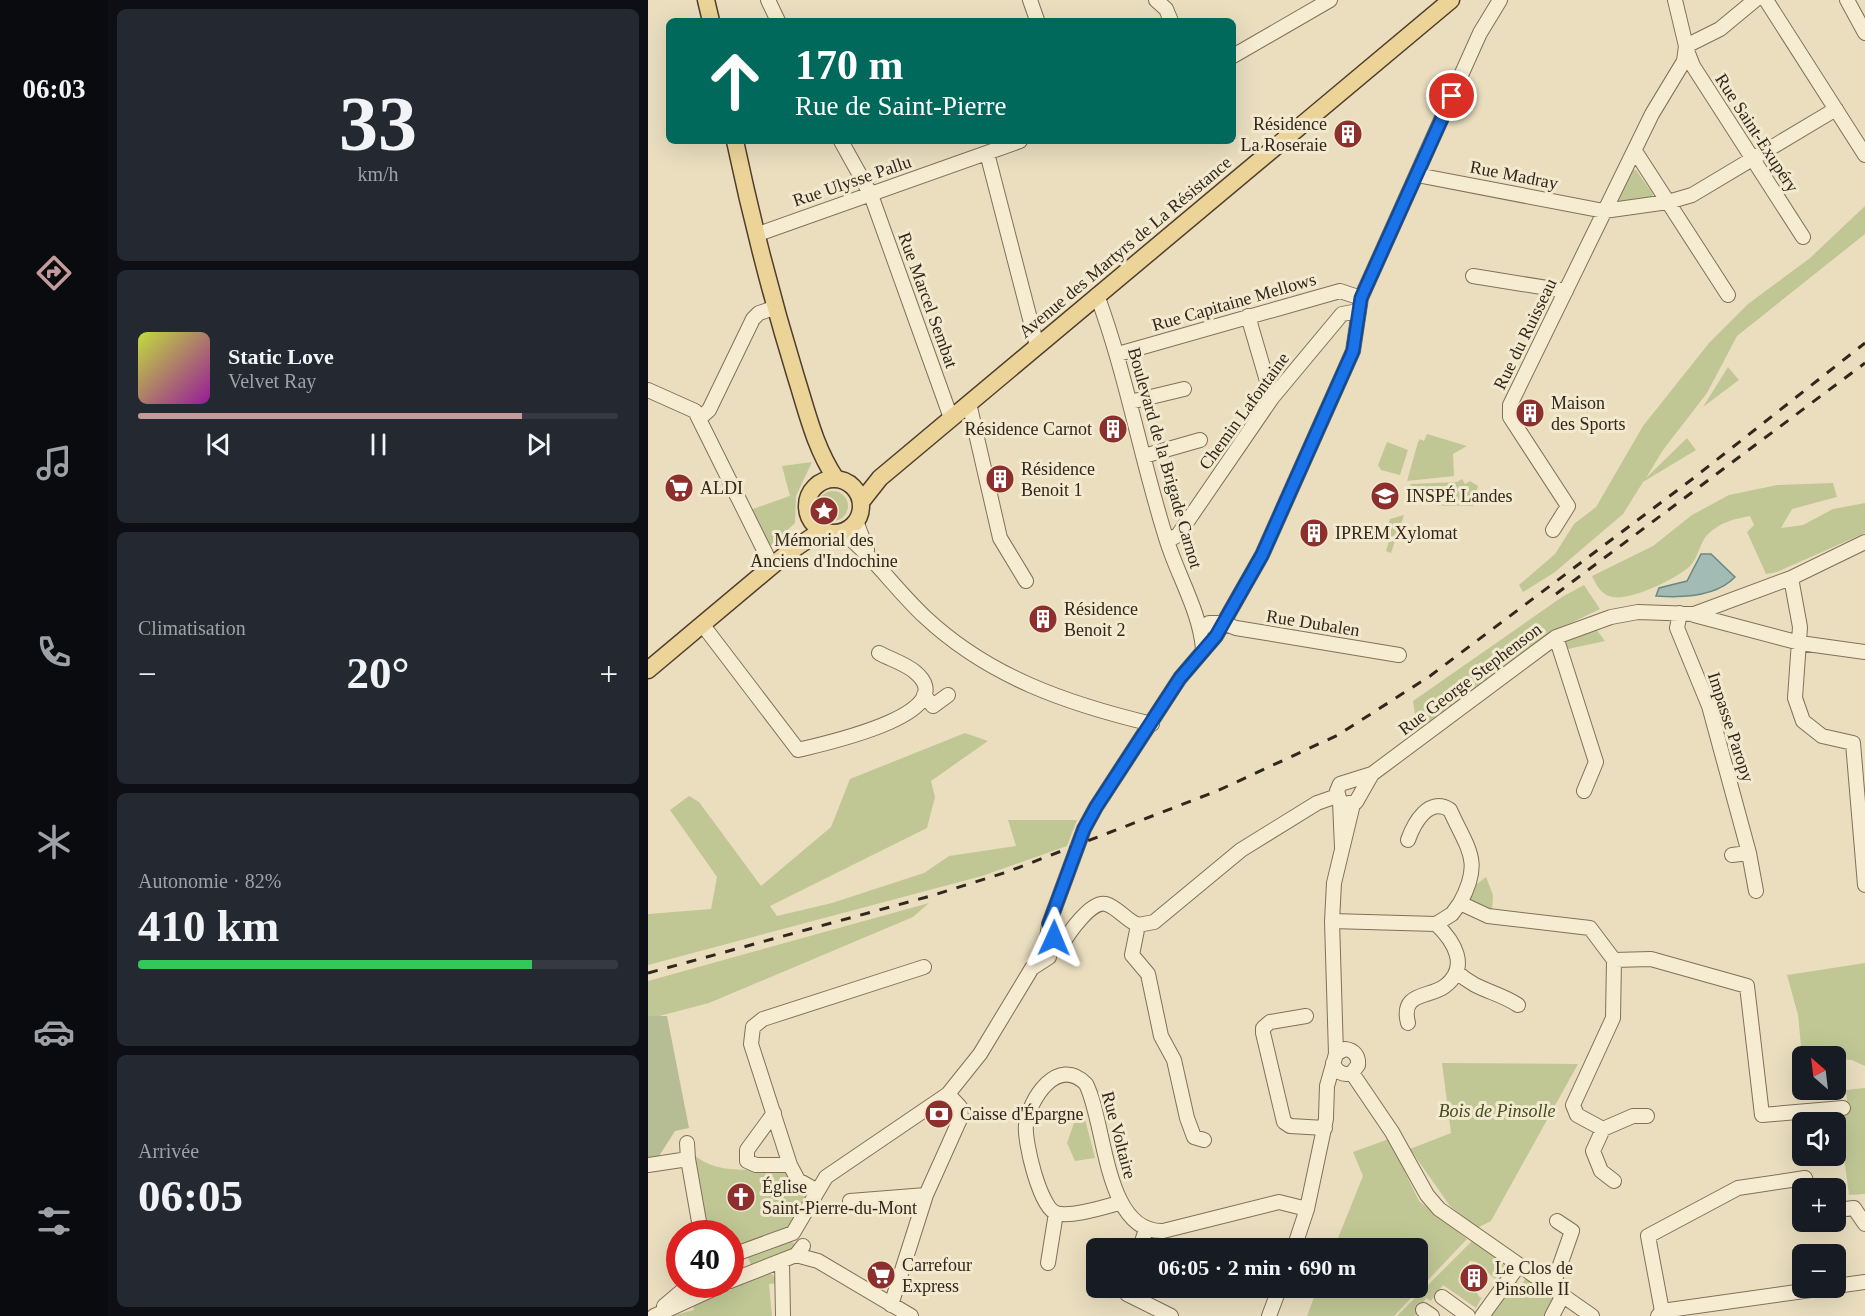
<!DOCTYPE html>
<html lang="fr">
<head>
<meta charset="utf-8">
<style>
  body { margin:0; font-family:Georgia,serif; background:#242831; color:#f1f3f6; height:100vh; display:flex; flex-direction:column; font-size:22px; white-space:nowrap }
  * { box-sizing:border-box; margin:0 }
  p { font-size:20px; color:#9ea1a6 }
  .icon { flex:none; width:33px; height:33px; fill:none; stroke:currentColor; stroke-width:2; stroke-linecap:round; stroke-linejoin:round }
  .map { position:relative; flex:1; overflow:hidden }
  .drawer { display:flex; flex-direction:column; gap:9px; padding:9px; background:#0d0f14; width:540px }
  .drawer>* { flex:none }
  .guide { position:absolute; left:18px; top:18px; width:570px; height:126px; border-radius:9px; box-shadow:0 6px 24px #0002; background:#00695c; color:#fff; overflow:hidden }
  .needle { width:39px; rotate:332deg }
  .fabs { position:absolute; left:1144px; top:1046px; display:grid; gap:12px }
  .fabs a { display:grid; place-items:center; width:54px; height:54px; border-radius:9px; background:#171b24; box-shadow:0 6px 24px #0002; font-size:30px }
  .speed { position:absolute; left:18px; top:1220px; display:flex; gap:12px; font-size:30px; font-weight:700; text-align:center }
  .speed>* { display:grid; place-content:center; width:78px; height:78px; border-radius:50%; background:#171b24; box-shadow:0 6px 24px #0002; line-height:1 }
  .speed .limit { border:9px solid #d22; background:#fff; color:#111 }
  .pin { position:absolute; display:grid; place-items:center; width:51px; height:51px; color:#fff; margin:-26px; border:3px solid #fff; border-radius:50%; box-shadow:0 2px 6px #0007 }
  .me { position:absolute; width:66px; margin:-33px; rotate:1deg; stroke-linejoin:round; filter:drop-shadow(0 0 4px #0008) }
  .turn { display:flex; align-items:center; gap:21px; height:126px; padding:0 30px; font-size:27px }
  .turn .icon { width:78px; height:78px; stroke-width:2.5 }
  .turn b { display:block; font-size:42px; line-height:51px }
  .big { font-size:45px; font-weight:700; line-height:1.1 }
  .drawer .widget { flex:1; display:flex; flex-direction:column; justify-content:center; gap:9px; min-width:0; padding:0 21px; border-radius:9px; background:#242831 }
  .drawer .dial { align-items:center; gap:0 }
  .dial b { font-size:78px; line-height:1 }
  .song { display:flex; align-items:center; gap:18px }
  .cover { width:72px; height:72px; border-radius:9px; background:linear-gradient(135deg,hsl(70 70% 55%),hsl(300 70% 35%)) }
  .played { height:6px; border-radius:3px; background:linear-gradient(90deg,#c49b9c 80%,#363941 80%) }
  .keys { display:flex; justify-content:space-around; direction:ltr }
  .heat { display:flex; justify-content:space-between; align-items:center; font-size:33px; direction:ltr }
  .charge { height:9px; border-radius:4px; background:linear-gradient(90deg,#34c759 82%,#363941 0) }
  .trip { position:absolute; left:438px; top:1238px; width:342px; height:60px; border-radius:9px; background:#171b24; box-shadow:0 6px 24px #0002; font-weight:700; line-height:60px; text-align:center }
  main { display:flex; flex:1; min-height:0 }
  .tabs { display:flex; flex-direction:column; width:108px; justify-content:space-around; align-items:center; background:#090b0e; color:#9ea1a6 }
  .tabs .icon { width:42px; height:42px }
  .tabs .on { color:#c49b9c }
  .tabs b { font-size:27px; color:#f1f3f6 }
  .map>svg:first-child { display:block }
  .green { fill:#c0c795 }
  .cemetery { fill:#b6bc94 }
  .water { fill:#a2bcb5; stroke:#6a8982; stroke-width:1.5 }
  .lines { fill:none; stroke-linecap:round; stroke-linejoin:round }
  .minor-casing { stroke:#827059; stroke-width:16 }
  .major-casing { stroke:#4f3e2d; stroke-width:19 }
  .minor { stroke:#f6ecd2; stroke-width:14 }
  .major { stroke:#ecd499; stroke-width:16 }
  .rail { stroke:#32271c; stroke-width:3; stroke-dasharray:10 10; stroke-linecap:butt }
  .route-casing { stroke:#114b97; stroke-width:15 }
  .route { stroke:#1a73e8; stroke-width:10 }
  .labels { text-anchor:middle; stroke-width:6; stroke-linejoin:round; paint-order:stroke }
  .poi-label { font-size:18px; fill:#32271c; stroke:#f2e9ce; text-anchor:start }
  .street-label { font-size:18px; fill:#32271c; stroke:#f2e9ce }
  .park-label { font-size:18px; font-style:italic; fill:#424d24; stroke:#f2e9ce }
</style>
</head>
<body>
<main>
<nav class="tabs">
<b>06:03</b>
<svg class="icon on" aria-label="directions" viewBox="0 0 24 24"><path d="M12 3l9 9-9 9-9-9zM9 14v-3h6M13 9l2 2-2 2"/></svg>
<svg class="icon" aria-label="music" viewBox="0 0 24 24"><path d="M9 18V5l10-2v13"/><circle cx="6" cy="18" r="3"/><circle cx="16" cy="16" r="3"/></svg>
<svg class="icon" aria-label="phone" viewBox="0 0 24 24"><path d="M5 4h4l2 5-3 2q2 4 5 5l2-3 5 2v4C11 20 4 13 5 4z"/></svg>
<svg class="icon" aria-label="climate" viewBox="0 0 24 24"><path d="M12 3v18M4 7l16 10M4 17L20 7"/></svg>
<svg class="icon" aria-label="car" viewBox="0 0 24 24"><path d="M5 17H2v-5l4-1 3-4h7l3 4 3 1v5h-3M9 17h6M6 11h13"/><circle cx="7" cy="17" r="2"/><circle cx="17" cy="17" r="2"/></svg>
<svg class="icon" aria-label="filters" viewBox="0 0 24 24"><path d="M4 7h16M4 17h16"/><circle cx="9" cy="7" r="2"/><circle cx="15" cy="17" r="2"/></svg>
</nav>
<section class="drawer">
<div class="widget dial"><b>33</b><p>km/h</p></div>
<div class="widget">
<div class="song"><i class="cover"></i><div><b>Static Love</b><p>Velvet Ray</p></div></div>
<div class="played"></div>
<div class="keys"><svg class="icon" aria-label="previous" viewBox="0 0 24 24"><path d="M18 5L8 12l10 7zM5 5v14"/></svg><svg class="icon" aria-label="pause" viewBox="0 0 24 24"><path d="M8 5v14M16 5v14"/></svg><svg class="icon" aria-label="next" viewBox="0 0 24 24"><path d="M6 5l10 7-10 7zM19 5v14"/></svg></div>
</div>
<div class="widget"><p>Climatisation</p>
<div class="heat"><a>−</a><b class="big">20°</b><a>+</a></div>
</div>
<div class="widget"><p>Autonomie · 82%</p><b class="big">410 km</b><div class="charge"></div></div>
<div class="widget"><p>Arrivée</p><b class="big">06:05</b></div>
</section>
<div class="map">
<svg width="1217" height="1316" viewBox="0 0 1217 1316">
  <rect width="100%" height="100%" fill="#eadebf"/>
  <path class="green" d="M 985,170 L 988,170 L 1005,194 L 1004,199 L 972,202 L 970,197 Z
    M 1217,206 L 1217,234 L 1089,336 L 1059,393 L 1015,450 L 998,478 L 1039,438 L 1048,450 L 995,482 L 975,514 L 907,572 L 875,592 L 871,585 L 907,554 L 926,524 L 948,507 L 995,426 L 1061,343 L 1100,304 L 1162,258 Z
    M 1080,367 L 1091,380 L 1055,407 Z
    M 779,434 L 819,446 L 805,454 L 806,476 L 759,481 L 770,442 L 772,439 L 776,441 Z
    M 739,442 L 760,450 L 752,475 L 733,470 L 730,465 Z
    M 164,462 L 148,496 L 147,523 L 121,547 L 102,510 L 142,496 L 134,466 Z
    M 814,479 L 817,484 L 822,481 L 830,486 L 825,506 C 799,503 775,514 762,484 L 809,482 Z
    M 1185,483 L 1189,497 L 1144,509 L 1133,528 L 1155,525 L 1185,509 L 1217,503 L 1217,533 L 1129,572 L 1118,574 L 1099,532 L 1106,525 L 1102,516 C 1086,519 1073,522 1060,534 C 1052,542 1050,558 1042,566 C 1030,578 982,601 965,597 C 953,595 949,586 944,576 L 1005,546 L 1044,515 L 1081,495 L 1129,485 Z
    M170 506a15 15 0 1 1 30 0a15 15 0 1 1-30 0Z
    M 756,515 L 743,553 L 738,551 L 742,538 L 732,534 L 733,529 L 740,525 L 742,519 Z
    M 936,585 L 952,609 L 902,633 L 770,734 L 765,701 L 914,597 Z
    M 948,629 L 957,641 L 920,649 L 919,655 L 915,643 L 920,638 Z
    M 317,733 L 340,741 L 283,781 L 287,797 L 279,828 L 122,906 L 129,916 L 184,903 L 276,873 L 301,856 L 368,846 L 360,820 L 429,820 L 419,846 L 334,876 L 0,965 L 0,914 L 63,909 L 69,877 L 22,810 L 41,796 L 51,802 L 113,886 L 183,827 L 202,779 Z
    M 838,877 L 845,895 L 844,910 L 828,908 L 822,904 L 820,898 L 826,886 Z
    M 281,903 L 265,917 L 61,1003 L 0,1019 L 0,981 Z
    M 1217,963 L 1217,1066 L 1204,1060 L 1188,1059 L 1188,1056 L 1154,1056 L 1150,1015 L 1139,975 Z
    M 794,1063 L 930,1064 L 843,1221 L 829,1228 L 802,1206 L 762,1149 L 803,1133 Z
    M 1217,1088 L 1217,1194 L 1201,1195 L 1190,1112 L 1200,1112 L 1198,1090 Z
    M 436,1115 L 447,1158 L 427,1161 L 419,1143 L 428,1117 Z
    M 741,1139 L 771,1201 L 819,1239 L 746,1316 L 659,1316 L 670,1287 L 770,1287 L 770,1248 L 686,1248 L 715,1176 L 705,1152 Z
    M 44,1153 C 69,1177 106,1168 138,1168 C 164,1197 162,1193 143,1227 L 83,1251 L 82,1233 L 59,1233 Z
    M 140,1239 L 147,1244 L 146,1250 L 104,1267 L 99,1255 Z
    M 825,1240 L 859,1262 L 847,1279 L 828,1262 L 822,1261 L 810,1279 L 811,1283 L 829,1293 L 832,1298 L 834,1297 L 828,1308 L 795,1285 L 783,1301 L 778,1298 L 767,1316 L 749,1316 Z
    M 121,1272 L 131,1280 L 131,1283 L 121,1284 L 124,1316 L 23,1316 L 46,1310 L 44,1301 Z
    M 879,1277 L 908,1299 L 899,1316 L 841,1316 L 866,1280 L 873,1285 Z"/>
  <path class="cemetery" d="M 0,1016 L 19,1016 L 41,1128 L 27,1131 L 9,1159 L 0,1161 Z"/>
  <path class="water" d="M 1053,554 L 1063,554 L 1087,577 C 1068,597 1035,598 1008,596 L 1011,588 L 1039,581 Z"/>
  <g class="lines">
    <g class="minor-casing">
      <path id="minor" d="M 120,0 L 130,21
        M 382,0 L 389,20
        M 508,0 L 518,9 L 523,21
        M 1118,0 L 1217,155
        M 1199,0 L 1217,33
        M 1038,46 L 1072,29 L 1107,0
        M 1038,48 L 1045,66 L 1155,237
        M 585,56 L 682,0
        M 193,141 L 223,195 L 303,418
        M 987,151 L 1080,295
        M 339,153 L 389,346
        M 769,175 L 956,211 L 1020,202 L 1044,195 L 1188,109
        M 116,232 L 372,141
        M 825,276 L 918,291
        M 449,295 C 479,376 493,460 519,541 C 530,576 552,612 555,649
        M 600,316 L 624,398
        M 470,354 L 692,291 L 713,298
        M 0,390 L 47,411 L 124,566
        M 482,402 L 536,389
        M 321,403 L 352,538 L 378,581
        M 52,418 L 61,410 L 105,319 L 111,313 L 126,308
        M 496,456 L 552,440
        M 208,521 L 219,550
        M 905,530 L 920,506 L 862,417 L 862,405 L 1004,114 L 1036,61 L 1038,46 L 1027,0
        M 194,532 C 225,556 248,590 277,617 C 341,677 420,704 504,724
        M 519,541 L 530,535 L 624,398 L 694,314 L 710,311
        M 1143,578 L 1152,627 L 1147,698 L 1155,721 L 1174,736 L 1205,743 L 1217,885
        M 1032,613 L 1029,628 L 1061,706 L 1101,853 L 1084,855
        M 1046,615 L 1152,643 L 1217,652
        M 54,624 L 150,750 C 170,745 318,714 267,672 C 258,664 242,659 231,653
        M 553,630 L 561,623 L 575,623 L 588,628 L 751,655
        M 908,637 L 948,762 L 936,791
        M 276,695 L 285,706 L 300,695
        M 696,804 L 708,802 L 724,774
        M 760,840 C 766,823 781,796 802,810 C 820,850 835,861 812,903
        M 694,848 L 692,801 L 689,791 L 692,784 L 724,774 L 908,637 L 963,617 L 990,612 L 1046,614 L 1143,578 L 1217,542
        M 1101,853 L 1108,891
        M 684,921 L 788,924 L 804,914 L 812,903 L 840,916 L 942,928 L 966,960 L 965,1018 L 925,1105 L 929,1115 L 955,1129 L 985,1116 L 999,1116
        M 490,925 L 484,955 L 500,974 L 513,1036 L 526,1060 L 539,1118 L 546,1137 L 556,1140
        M 399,939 L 401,924 L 436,829 L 448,807 L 532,678 L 568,636 L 614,555 L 705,351 L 713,298 L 832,33 L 852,0
        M 414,945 C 420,934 443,900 458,904 C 469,907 479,921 490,925 L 506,922 L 593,850 L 669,803 L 689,796
        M 966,960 L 1003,959 L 1099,986 L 1114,1115 L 1195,1108
        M 809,972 C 829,991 849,991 870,1005
        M 658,1016 L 622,1022 L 615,1028 L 615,1033 L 636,1122 L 642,1126 L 677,1128
        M 760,1023 C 752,991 782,998 797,986 C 822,967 806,941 788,924
        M 685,1063 C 688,1072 695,1076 704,1073 L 710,1065 C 711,1056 706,1050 697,1049 L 688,1054
        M 704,1073 L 744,1132 L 779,1195 L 791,1209 L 944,1316
        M 126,1113 L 99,1150 L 99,1161 L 108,1165 L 142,1165
        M 678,1117 L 679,1086 L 688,1054 L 684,921 L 686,883 L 705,804
        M 955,1129 L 945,1151 L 953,1171 L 966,1181
        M 40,1159 L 53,1233
        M 0,1165 L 40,1159 L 39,1143
        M 168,1190 L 150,1180 L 142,1165 L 103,1044 L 105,1027 L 115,1019 L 276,967
        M 202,1201 L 278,1195
        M 471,1203 C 456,1207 422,1218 408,1213 C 392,1208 376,1141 378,1125 C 381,1099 410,1055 438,1084 C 458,1123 456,1233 515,1231 L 631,1202 L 659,1209
        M 1188,1210 L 1206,1208 L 1217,1224
        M 145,1233 L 178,1177 L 300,1094 L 332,1054 L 384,968 L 401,957
        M 492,1248 L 498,1229
        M 646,1248 L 659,1209 L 678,1119
        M 148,1255 L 170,1261 L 263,1316
        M 82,1256 L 145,1233
        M 134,1261 L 135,1316
        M 400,1263 L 408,1213
        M 82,1281 L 148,1255 L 155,1246
        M 1188,1286 L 1217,1282
        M 481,1287 L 479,1294 L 523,1316
        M 904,1288 L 924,1231 L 909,1221
        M 794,1297 L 820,1316
        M 243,1305 L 278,1195 L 313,1117 L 312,1107 L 300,1094
        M 16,1306 L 42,1284
        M 775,1310 L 784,1316
        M 1014,1311 L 1184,1287
        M 6,1316 L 76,1284
        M 621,1316 L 632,1287
        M 834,1316 L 871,1265
        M 904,1316 L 915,1295
        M 1010,1316 L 1014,1311 L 1000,1236 L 1090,1188 L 1157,1178 L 1160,1188"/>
    </g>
    <g class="major-casing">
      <path id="major" d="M 58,0 L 63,21
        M 87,141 C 104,221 124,299 148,377 C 159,412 167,448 188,479
        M159 506a27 27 0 1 1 54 0a27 27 0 1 1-54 0Z
        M 213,502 L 232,478 L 803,0
        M 0,670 L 137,555 L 174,530"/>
    </g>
    <use href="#minor" class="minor"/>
    <use href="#major" class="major"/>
    <path class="rail" d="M 908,594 L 1217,363
      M 0,973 L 286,895 L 359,872 L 569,791 L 690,735 L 782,676 L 1043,480 L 1217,343"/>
  </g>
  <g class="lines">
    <g class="route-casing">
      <path id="route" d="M 406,938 L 401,924 L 436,829 L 448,807 L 532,678 L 568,636 L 614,555 L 705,351 L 713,298 L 804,96"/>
    </g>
    <use href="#route" class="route"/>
  </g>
  <defs>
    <g id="building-disc" transform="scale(1.5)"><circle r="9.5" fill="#8c2f2d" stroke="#f2e9ce"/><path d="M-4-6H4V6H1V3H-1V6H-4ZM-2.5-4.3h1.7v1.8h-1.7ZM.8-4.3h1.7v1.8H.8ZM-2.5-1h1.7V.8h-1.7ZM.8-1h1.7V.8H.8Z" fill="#fff"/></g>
    <g id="supermarket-disc" transform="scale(1.5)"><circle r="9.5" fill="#8c2f2d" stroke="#f2e9ce"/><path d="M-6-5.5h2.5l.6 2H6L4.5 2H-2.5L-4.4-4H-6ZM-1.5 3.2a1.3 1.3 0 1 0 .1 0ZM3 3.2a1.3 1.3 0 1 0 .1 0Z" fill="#fff"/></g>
    <g id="university-disc" transform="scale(1.5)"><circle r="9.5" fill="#8c2f2d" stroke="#f2e9ce"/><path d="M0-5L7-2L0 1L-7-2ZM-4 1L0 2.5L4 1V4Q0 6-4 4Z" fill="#fff"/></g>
    <g id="sight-disc" transform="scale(1.5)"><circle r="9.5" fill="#8c2f2d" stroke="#f2e9ce"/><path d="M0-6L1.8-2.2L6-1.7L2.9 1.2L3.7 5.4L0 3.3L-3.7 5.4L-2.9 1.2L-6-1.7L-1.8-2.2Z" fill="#fff"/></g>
    <g id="bank-disc" transform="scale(1.5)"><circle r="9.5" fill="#8c2f2d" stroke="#f2e9ce"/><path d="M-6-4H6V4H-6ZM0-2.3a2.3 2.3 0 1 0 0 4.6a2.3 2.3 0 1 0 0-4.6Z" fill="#fff"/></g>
    <g id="church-disc" transform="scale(1.5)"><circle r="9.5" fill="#8c2f2d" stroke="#f2e9ce"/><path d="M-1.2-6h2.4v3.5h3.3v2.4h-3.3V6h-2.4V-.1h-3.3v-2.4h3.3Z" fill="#fff"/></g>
  </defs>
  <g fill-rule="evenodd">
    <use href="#building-disc" x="700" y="134"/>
    <use href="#building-disc" x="882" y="413"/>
    <use href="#building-disc" x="465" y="429"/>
    <use href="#building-disc" x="352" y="479"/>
    <use href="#supermarket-disc" x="31" y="488"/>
    <use href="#university-disc" x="737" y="496"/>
    <use href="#sight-disc" x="176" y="511"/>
    <use href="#building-disc" x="666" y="533"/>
    <use href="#building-disc" x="395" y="619"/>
    <use href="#bank-disc" x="291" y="1114"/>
    <use href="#church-disc" x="93" y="1197"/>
    <use href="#supermarket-disc" x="233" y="1275"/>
    <use href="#building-disc" x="826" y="1278"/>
  </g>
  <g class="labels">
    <g class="poi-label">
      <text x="679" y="130" text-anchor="end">Résidence<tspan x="679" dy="21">La Roseraie</tspan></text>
      <text x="903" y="409">Maison<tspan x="903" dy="21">des Sports</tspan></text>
      <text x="444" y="435" text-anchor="end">Résidence Carnot</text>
      <text x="373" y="475">Résidence<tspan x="373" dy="21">Benoit 1</tspan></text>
      <text x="52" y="494">ALDI</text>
      <text x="758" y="502">INSPÉ Landes</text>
      <text x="687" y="539">IPREM Xylomat</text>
      <text x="176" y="546" text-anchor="middle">Mémorial des<tspan x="176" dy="21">Anciens d'Indochine</tspan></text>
      <text x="416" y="615">Résidence<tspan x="416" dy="21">Benoit 2</tspan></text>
      <text x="312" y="1120">Caisse d'Épargne</text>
      <text x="114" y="1193">Église<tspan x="114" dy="21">Saint-Pierre-du-Mont</tspan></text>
      <text x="254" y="1271">Carrefour<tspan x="254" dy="21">Express</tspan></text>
      <text x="847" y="1274">Le Clos de<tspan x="847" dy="21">Pinsolle II</tspan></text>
    </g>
    <g class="street-label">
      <text transform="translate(1109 133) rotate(57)" y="6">Rue Saint-Exupéry</text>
      <text transform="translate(866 175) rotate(11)" y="6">Rue Madray</text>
      <text transform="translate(204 181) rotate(-19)" y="6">Rue Ulysse Pallu</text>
      <text transform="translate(477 247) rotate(-40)" y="6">Avenue des Martyrs de La Résistance</text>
      <text transform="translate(280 300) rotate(70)" y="6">Rue Marcel Sembat</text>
      <text transform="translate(586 302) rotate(-16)" y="6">Rue Capitaine Mellows</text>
      <text transform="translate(877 334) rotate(-64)" y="6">Rue du Ruisseau</text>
      <text transform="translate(596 411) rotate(-54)" y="6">Chemin Lafontaine</text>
      <text transform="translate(517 458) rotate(74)" y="6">Boulevard de la Brigade Carnot</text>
      <text transform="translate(665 623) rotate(9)" y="6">Rue Dubalen</text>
      <text transform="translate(822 679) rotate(-37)" y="6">Rue George Stephenson</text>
      <text transform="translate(1083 727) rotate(72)" y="6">Impasse Paropy</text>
      <text transform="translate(471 1135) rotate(75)" y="6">Rue Voltaire</text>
    </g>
    <g class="park-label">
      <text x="849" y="1117">Bois de Pinsolle</text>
    </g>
  </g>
</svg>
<div class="fabs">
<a><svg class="needle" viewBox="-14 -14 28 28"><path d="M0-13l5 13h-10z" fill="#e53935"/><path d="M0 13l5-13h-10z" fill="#9ea1a6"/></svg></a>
<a><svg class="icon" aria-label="sound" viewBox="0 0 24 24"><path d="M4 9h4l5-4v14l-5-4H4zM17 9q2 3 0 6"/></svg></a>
<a>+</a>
<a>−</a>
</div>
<div class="speed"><div class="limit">40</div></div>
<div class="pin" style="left:804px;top:96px;background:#d93025"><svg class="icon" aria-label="arrive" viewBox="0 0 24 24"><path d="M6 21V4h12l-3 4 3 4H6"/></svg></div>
<svg class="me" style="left:406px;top:938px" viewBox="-20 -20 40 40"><path d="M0-17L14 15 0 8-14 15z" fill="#1a73e8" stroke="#fff" stroke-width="4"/></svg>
<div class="trip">06:05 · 2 min · 690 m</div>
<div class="guide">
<div class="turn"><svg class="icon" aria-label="ahead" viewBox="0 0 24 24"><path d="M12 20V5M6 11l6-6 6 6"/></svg><div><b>170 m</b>Rue de Saint-Pierre</div></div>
</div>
</div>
</main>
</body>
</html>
